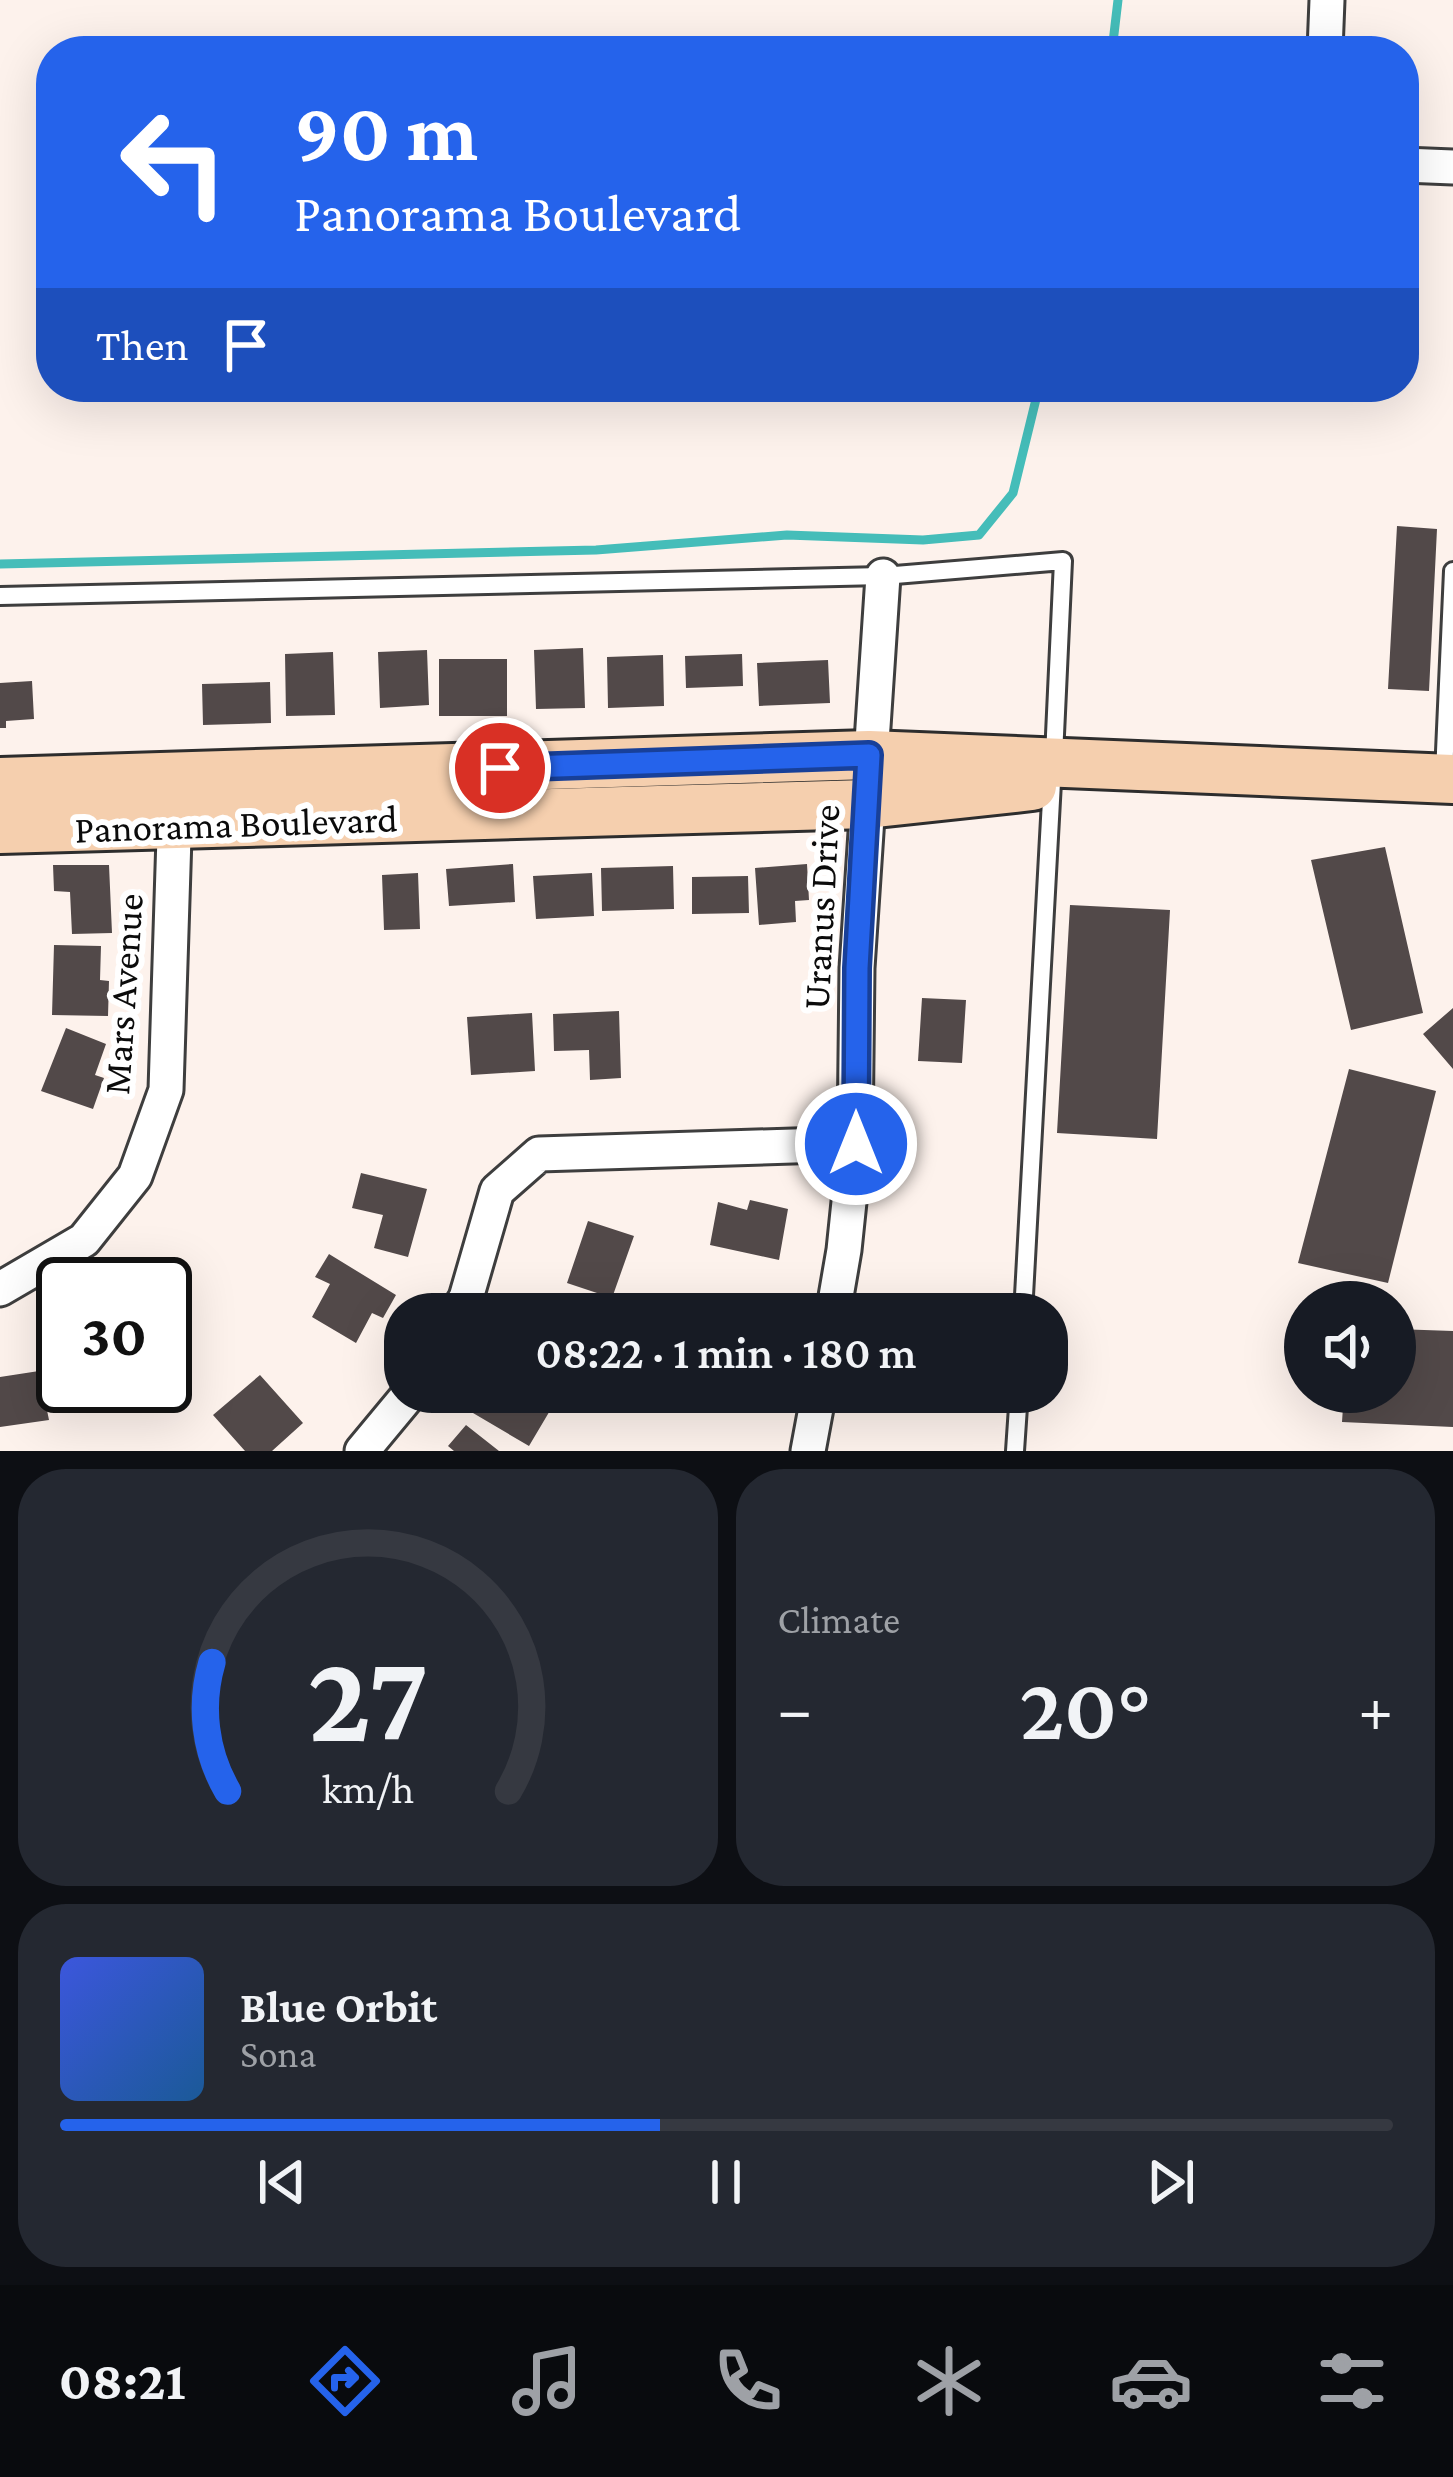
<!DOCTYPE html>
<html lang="en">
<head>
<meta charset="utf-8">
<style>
  body { margin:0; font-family:"Crimson Pro",serif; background:#242831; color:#f1f3f6; height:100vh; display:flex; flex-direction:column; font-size:45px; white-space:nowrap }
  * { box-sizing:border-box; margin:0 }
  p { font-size:39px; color:#9ea1a6 }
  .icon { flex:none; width:66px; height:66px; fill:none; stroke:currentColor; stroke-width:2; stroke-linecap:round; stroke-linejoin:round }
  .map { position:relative; height:1451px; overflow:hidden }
  .details { display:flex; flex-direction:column; gap:18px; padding:18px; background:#0d0f14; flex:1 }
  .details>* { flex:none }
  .hud { position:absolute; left:36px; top:36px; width:1383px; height:366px; border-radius:48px; box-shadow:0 12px 48px #0002; background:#2563eb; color:#fff; overflow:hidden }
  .fabs { position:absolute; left:1284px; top:1281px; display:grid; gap:24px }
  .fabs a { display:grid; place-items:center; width:132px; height:132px; border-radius:50%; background:#171b24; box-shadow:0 12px 48px #0002; font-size:60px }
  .speed { position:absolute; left:36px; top:1257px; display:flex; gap:24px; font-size:60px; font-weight:700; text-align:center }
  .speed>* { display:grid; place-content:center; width:156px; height:156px; border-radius:50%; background:#171b24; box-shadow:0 12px 48px #0002; line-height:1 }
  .speed .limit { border:6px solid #111; border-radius:18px; background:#fff; color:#111 }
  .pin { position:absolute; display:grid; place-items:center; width:102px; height:102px; color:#fff; margin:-51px; border:6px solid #fff; border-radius:50%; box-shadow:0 3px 12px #0007 }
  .me { position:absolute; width:132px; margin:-66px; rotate:0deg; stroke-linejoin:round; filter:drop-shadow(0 0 9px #0008) }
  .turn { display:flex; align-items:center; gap:42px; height:252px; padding:0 60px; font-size:54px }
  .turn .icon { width:156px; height:156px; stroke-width:2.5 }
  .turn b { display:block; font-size:84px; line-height:102px }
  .then { display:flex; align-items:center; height:114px; padding:0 60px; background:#0003; gap:24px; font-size:45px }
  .big { font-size:90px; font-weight:600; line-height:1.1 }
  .details .tile { flex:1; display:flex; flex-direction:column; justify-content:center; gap:18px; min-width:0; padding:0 42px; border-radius:48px; background:#242831 }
  .details .dial { align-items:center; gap:0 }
  .dial svg { height:312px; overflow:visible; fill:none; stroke:#363941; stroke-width:7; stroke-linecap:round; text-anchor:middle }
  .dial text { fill:#f1f3f6; stroke:none }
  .song { display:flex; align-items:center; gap:36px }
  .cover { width:144px; height:144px; border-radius:18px; background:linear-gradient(135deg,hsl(230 70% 55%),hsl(210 70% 35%)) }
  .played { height:12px; border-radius:6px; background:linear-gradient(90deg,#2563eb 45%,#363941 45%) }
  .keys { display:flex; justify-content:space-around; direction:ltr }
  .heat { display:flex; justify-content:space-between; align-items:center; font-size:66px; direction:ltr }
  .details .tiles { flex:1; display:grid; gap:18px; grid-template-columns:1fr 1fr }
  .tile:last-child { grid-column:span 2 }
  .trip { position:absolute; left:384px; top:1293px; width:684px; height:120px; border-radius:48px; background:#171b24; box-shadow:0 12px 48px #0002; font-weight:600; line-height:120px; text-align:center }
  .tab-bar { display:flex; height:192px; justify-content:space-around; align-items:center; background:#090b0e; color:#9ea1a6 }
  .tab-bar .icon { width:84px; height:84px }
  .tab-bar .current { color:#2563eb }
  .tab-bar b { font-size:54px; color:#f1f3f6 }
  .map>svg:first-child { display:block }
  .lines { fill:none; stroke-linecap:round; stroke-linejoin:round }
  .stream { stroke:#45bdb9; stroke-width:9 }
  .building { fill:#524949 }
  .service-casing { stroke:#3e3e3e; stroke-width:22 }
  .minor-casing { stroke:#3e3e3e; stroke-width:39 }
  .secondary-casing { stroke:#2d2d2d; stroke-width:54 }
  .service { stroke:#fff; stroke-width:16 }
  .minor { stroke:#fff; stroke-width:33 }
  .secondary { stroke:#f5cfae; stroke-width:48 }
  .route-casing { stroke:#184099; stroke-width:30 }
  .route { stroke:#2563eb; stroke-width:21 }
  .labels { text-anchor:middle; stroke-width:12; stroke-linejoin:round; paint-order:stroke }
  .street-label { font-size:39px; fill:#0b0b0b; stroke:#fff }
</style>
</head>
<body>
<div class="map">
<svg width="1453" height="1451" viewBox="0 0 1453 1451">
  <rect width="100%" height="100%" fill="#fdf2ec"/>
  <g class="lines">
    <path class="stream" d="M 1112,51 L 1118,0
      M 0,564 L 596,550 L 787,535 L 923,540 L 979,535 L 1013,493 L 1039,387"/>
  </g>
  <path class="building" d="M 1397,526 L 1437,529 L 1429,691 L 1388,689 Z
    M 583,648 L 585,708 L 536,709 L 534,650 Z
    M 427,650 L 429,705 L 380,708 L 378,652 Z
    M 333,652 L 335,715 L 286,716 L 285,654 Z
    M 742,654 L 743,686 L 686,688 L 685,656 Z
    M 663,655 L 664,706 L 608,708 L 607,657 Z
    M 439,659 L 507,659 L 507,716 L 439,716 Z
    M 828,660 L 830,703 L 759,706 L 757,663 Z
    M 32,681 L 34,719 L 6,721 L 6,728 L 0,728 L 0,683 Z
    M 270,682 L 271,723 L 203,725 L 202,684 Z
    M 1385,847 L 1423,1013 L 1351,1030 L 1311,860 Z
    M 513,864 L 515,902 L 449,906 L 446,869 Z
    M 807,864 L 809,900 L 795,901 L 796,922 L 759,925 L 755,868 Z
    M 53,865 L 109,865 L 112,933 L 72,934 L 70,892 L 54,891 Z
    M 673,866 L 674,909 L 602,911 L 601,868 Z
    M 418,873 L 420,929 L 384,930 L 382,875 Z
    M 592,873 L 594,916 L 536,919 L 533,876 Z
    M 748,876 L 749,913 L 692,914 L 692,877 Z
    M 1070,905 L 1170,910 L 1157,1139 L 1057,1133 Z
    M 54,945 L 101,946 L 100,980 L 109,981 L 108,1016 L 52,1015 Z
    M 922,998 L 966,1000 L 962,1063 L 918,1061 Z
    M 1453,1008 L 1453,1069 L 1423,1034 Z
    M 619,1011 L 621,1078 L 590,1080 L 589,1050 L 554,1051 L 553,1014 Z
    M 532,1013 L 535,1071 L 471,1075 L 467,1017 Z
    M 66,1028 L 106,1044 L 95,1075 L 104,1078 L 93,1109 L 41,1091 Z
    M 1349,1069 L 1436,1091 L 1388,1283 L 1298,1263 Z
    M 361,1173 L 427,1189 L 408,1257 L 374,1248 L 383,1215 L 352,1208 Z
    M 750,1200 L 788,1209 L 779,1260 L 710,1245 L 718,1202 L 747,1210 Z
    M 588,1221 L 634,1236 L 612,1298 L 567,1283 Z
    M 329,1254 L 396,1295 L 383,1318 L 372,1313 L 356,1343 L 312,1317 L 330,1284 L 315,1277 Z
    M 1395,1329 L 1453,1331 L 1453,1427 L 1342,1422 L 1344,1392 L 1395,1392 Z
    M 39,1371 L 49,1420 L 0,1427 L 0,1377 Z
    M 260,1375 L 303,1423 L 272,1451 L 245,1451 L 213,1415 Z
    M 486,1392 L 505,1395 L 561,1392 L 529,1446 L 473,1413 Z
    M 466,1425 L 499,1451 L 454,1451 L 448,1446 Z"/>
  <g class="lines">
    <g class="service-casing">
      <path id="service" d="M 0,596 L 883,576 L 1063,561 L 1054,756
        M 1444,774 L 1453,571
        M 1023,1314 L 1052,782
        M 1015,1451 L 1019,1392"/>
    </g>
    <g class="minor-casing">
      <path id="minor" d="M 1325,51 L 1327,0
        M 1404,165 L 1453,167
        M 0,1289 L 84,1240 L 135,1176 L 166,1090 L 175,805
        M 456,1314 L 466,1298 L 497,1191 L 539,1154 L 855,1144
        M 833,1314 L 844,1250 L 855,1144 L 857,968 L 883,576
        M 362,1451 L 411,1392
        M 808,1451 L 819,1392"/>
    </g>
    <g class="secondary-casing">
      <path id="secondary" d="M 0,782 L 869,755 L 1453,779
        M 0,829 L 867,804 L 1032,786"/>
    </g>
    <use href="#service" class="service"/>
    <use href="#minor" class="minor"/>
    <use href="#secondary" class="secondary"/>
  </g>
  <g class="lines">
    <g class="route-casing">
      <path id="route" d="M 500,768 L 869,755 L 857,968 L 856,1144"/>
    </g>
    <use href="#route" class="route"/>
  </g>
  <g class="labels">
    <g class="street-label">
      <text transform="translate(236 823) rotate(-2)" y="14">Panorama Boulevard</text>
      <text transform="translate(820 907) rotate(-87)" y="14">Uranus Drive</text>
      <text transform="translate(122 994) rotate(-86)" y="14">Mars Avenue</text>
    </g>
  </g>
</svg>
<div class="fabs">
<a><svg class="icon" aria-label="sound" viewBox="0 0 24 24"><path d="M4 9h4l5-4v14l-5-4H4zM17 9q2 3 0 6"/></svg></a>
</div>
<div class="speed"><div class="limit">30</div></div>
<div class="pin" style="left:500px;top:768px;background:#d93025"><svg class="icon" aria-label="arrive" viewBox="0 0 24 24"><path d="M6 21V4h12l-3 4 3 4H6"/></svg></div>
<svg class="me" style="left:856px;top:1144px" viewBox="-20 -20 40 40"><circle r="17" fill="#2563eb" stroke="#fff" stroke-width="3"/><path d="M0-11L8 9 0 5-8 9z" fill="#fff"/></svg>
<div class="trip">08:22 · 1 min · 180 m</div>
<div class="hud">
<div class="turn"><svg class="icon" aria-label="left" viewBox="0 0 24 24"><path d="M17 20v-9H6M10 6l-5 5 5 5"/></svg><div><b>90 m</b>Panorama Boulevard</div></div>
<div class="then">Then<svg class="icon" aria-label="arrive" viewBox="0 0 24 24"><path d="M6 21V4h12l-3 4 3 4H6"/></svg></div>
</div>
</div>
<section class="details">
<div class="tiles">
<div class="tile dial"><svg viewBox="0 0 100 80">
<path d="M14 69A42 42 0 1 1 86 69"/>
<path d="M14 69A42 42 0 0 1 10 36" stroke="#2563eb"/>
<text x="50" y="56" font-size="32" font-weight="700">27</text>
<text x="50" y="72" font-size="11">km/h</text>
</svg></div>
<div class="tile"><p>Climate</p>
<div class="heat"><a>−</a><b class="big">20°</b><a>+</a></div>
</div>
<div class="tile">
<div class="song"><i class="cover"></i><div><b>Blue Orbit</b><p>Sona</p></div></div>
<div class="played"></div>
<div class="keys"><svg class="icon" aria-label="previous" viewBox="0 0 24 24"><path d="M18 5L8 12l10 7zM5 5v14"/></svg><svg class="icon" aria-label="pause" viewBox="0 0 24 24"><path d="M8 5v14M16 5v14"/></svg><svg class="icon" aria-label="next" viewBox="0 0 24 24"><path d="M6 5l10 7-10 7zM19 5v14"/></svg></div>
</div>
</div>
</section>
<nav class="tab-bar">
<b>08:21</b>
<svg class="icon current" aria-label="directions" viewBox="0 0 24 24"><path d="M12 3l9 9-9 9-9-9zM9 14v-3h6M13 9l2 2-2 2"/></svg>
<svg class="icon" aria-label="music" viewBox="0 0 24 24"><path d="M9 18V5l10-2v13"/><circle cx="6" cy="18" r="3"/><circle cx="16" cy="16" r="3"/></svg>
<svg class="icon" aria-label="phone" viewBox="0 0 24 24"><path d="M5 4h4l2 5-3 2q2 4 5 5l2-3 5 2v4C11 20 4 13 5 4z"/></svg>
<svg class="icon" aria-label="climate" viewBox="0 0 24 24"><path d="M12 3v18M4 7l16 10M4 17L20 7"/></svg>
<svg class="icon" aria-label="car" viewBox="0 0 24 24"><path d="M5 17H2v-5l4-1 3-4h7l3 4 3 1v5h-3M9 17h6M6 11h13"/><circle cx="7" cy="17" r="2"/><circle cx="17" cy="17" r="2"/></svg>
<svg class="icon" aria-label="filters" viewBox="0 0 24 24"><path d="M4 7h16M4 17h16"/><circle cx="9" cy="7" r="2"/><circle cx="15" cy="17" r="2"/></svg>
</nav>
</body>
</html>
